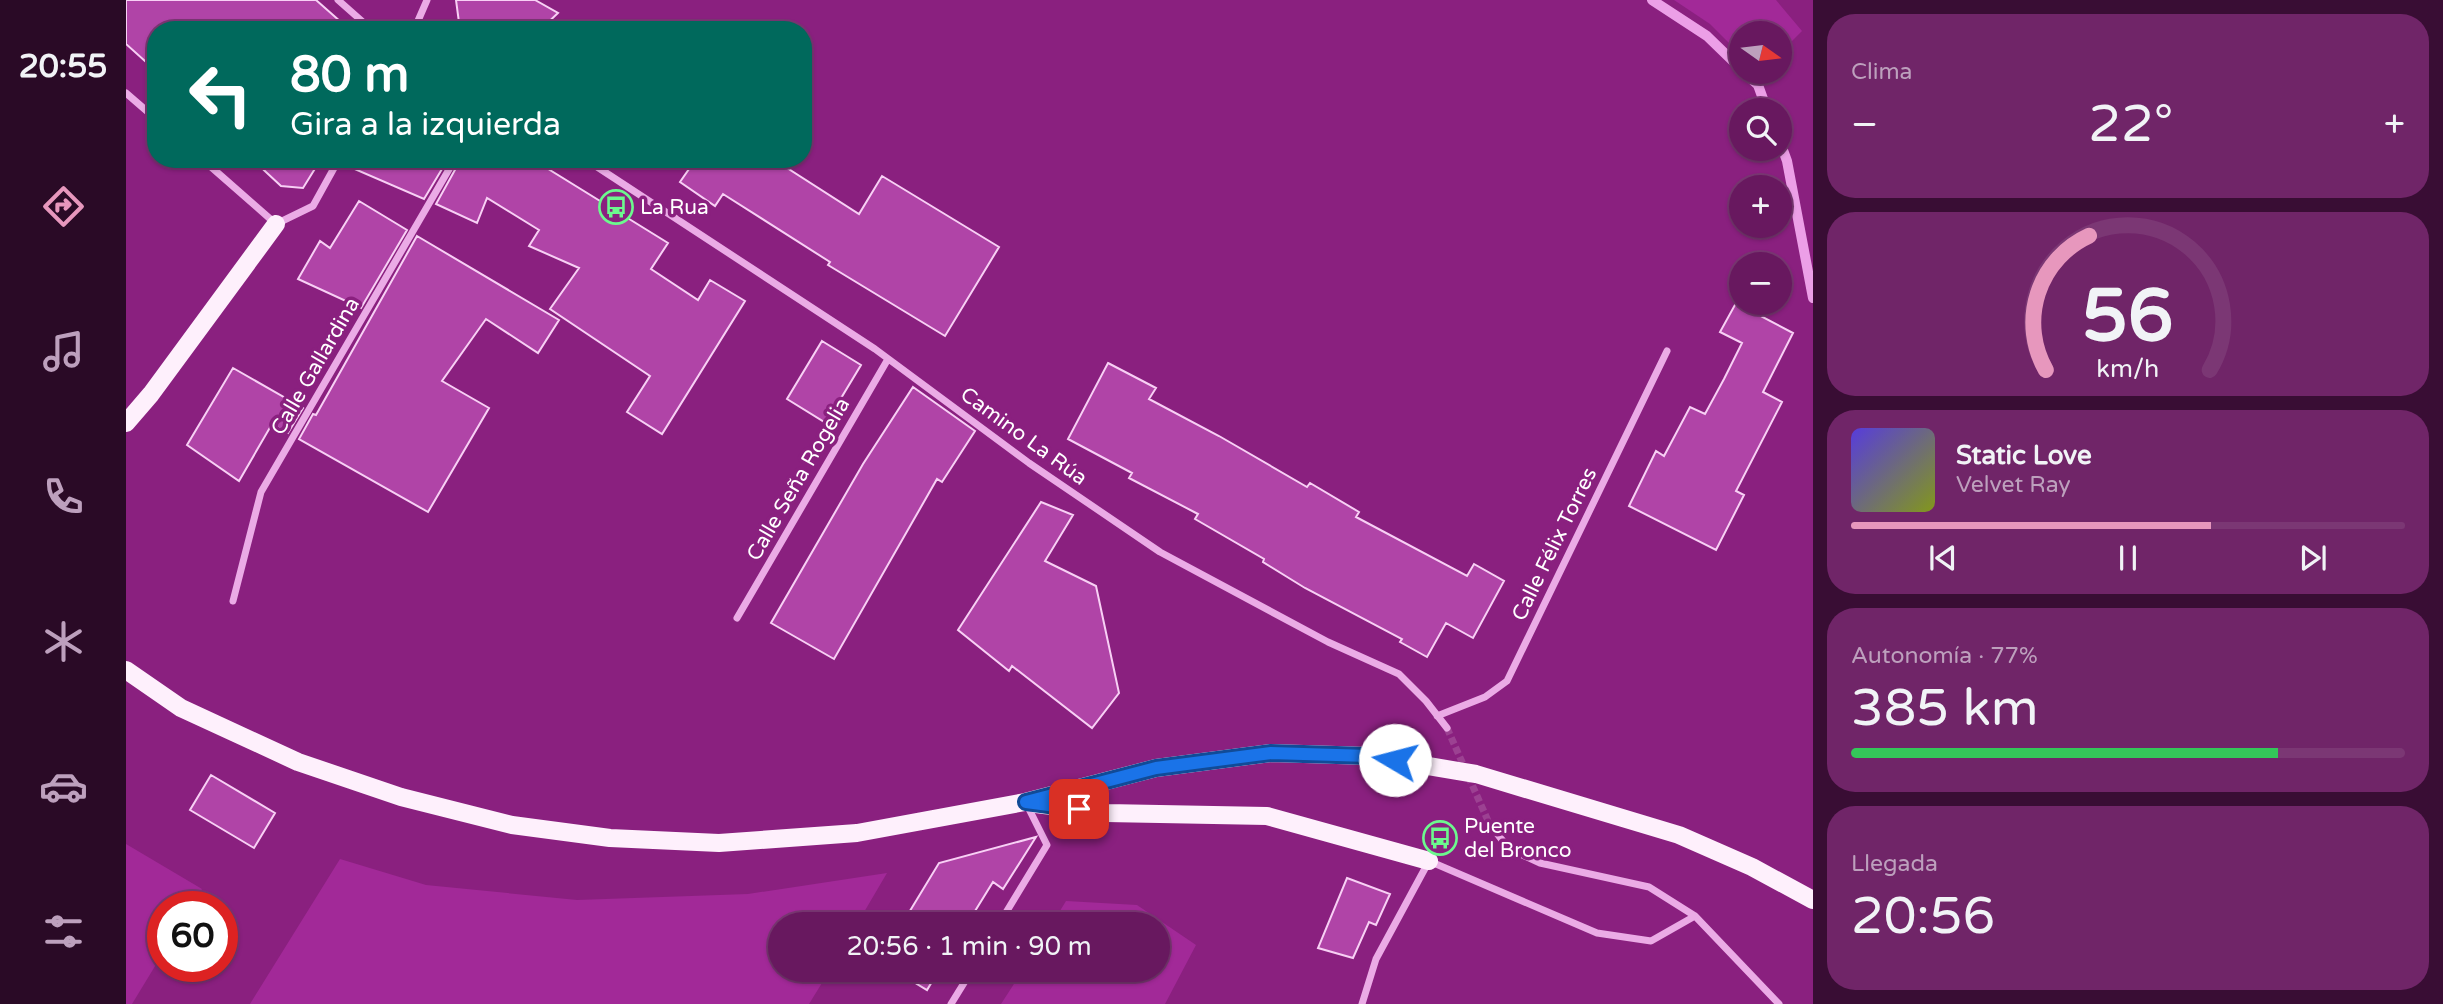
<!DOCTYPE html>
<html lang="es">
<head>
<meta charset="utf-8">
<style>
  body { margin:0; font-family:"Varela Round",sans-serif; background:#702568; color:#f1f3f6; height:100vh; display:flex; flex-direction:column; font-size:26px; white-space:nowrap }
  * { box-sizing:border-box; margin:0 }
  p { font-size:23px; color:#bda0bd }
  .icon { flex:none; width:38px; height:38px; fill:none; stroke:currentColor; stroke-width:2; stroke-linecap:round; stroke-linejoin:round }
  .map { position:relative; flex:1; overflow:hidden }
  .drawer { display:flex; flex-direction:column; gap:14px; padding:14px; background:#390d34; width:630px }
  .drawer>* { flex:none }
  .hud { position:absolute; left:21px; top:21px; width:665px; height:147px; border-radius:28px; box-shadow:0 2px 5px #0004,0 0 0 2px #7b3774; background:#00695c; color:#fff; overflow:hidden }
  .needle { width:46px; rotate:104deg }
  .tools { position:absolute; left:1603px; top:21px; display:grid; gap:14px }
  .tools a { display:grid; place-items:center; width:63px; height:63px; border-radius:50%; background:#68185f; box-shadow:0 2px 5px #0004,0 0 0 2px #7b3774; font-size:35px }
  .speed { position:absolute; left:21px; top:891px; display:flex; gap:14px; font-size:35px; font-weight:700; text-align:center }
  .speed>* { display:grid; place-content:center; width:91px; height:91px; border-radius:50%; background:#68185f; box-shadow:0 2px 5px #0004,0 0 0 2px #7b3774; line-height:1 }
  .speed .limit { border:10px solid #d22; background:#fff; color:#111 }
  .pin { position:absolute; display:grid; place-items:center; width:60px; height:60px; color:#fff; margin:-30px; border-radius:14px; box-shadow:0 4px 10px #0006 }
  .me { position:absolute; width:77px; margin:-38px; rotate:278deg; stroke-linejoin:round; filter:drop-shadow(0 0 5px #0008) }
  .turn { display:flex; align-items:center; gap:24px; height:147px; padding:0 28px; font-size:32px }
  .turn .icon { width:91px; height:91px; stroke-width:2.5 }
  .turn b { display:block; font-size:49px; line-height:60px }
  .big { font-size:52px; font-weight:600; line-height:1.1 }
  .drawer .widget { flex:1; display:flex; flex-direction:column; justify-content:center; gap:10px; min-width:0; padding:0 24px; border-radius:28px; background:#702568 }
  .drawer .dial { align-items:center; gap:0 }
  .dial svg { height:182px; overflow:visible; fill:none; stroke:#7b3774; stroke-width:7; stroke-linecap:round; text-anchor:middle }
  .dial text { fill:#f1f3f6; stroke:none }
  .song { display:flex; align-items:center; gap:21px }
  .cover { width:84px; height:84px; border-radius:10px; background:linear-gradient(135deg,hsl(250 70% 55%),hsl(70 70% 35%)) }
  .played { height:7px; border-radius:4px; background:linear-gradient(90deg,#e797bd 65%,#7b3774 65%) }
  .keys { display:flex; justify-content:space-around; direction:ltr }
  .heat { display:flex; justify-content:space-between; align-items:center; font-size:38px; direction:ltr }
  .charge { height:10px; border-radius:5px; background:linear-gradient(90deg,#34c759 77%,#7b3774 0) }
  .trip { position:absolute; left:642px; top:912px; width:402px; height:70px; border-radius:35px; background:#68185f; box-shadow:0 2px 5px #0004,0 0 0 2px #7b3774; font-weight:600; line-height:70px; text-align:center }
  main { display:flex; flex:1; min-height:0 }
  .tab-bar { display:flex; flex-direction:column; width:126px; justify-content:space-around; align-items:center; background:#2a0a26; color:#bda0bd }
  .tab-bar .icon { width:49px; height:49px }
  .tab-bar .current { color:#e797bd }
  .tab-bar b { font-size:32px; color:#f1f3f6 }
  .map>svg:first-child { display:block }
  .green { fill:#a22998 }
  .lines { fill:none; stroke-linecap:round; stroke-linejoin:round }
  .stream { stroke:#ec9fe7; stroke-width:10 }
  .building { fill:#b044a7; stroke:#f8d0f5; stroke-width:2 }
  .minor-tunnel { stroke:#9c4192; stroke-width:7; stroke-dasharray:7 3.5; stroke-linecap:butt }
  .minor { stroke:#ebabe6; stroke-width:7 }
  .primary { stroke:#fef0fc; stroke-width:18 }
  .route-casing { stroke:#114b97; stroke-width:18 }
  .route { stroke:#1a73e8; stroke-width:12 }
  .labels { text-anchor:middle; stroke-width:7; stroke-linejoin:round; paint-order:stroke }
  .poi-label { font-size:21px; fill:#fff; stroke:#8a207f; text-anchor:start }
  .street-label { font-size:21px; fill:#fff; stroke:#8a207f }
</style>
</head>
<body>
<main>
<nav class="tab-bar">
<b>20:55</b>
<svg class="icon current" aria-label="directions" viewBox="0 0 24 24"><path d="M12 3l9 9-9 9-9-9zM9 14v-3h6M13 9l2 2-2 2"/></svg>
<svg class="icon" aria-label="music" viewBox="0 0 24 24"><path d="M9 18V5l10-2v13"/><circle cx="6" cy="18" r="3"/><circle cx="16" cy="16" r="3"/></svg>
<svg class="icon" aria-label="phone" viewBox="0 0 24 24"><path d="M5 4h4l2 5-3 2q2 4 5 5l2-3 5 2v4C11 20 4 13 5 4z"/></svg>
<svg class="icon" aria-label="climate" viewBox="0 0 24 24"><path d="M12 3v18M4 7l16 10M4 17L20 7"/></svg>
<svg class="icon" aria-label="car" viewBox="0 0 24 24"><path d="M5 17H2v-5l4-1 3-4h7l3 4 3 1v5h-3M9 17h6M6 11h13"/><circle cx="7" cy="17" r="2"/><circle cx="17" cy="17" r="2"/></svg>
<svg class="icon" aria-label="filters" viewBox="0 0 24 24"><path d="M4 7h16M4 17h16"/><circle cx="9" cy="7" r="2"/><circle cx="15" cy="17" r="2"/></svg>
</nav>
<div class="map">
<svg width="1687" height="1004" viewBox="0 0 1687 1004">
  <rect width="100%" height="100%" fill="#8a207f"/>
  <path class="green" d="M 1548,0 L 1650,0 L 1676,31 L 1654,53 L 1654,33 L 1615,33 L 1615,55 L 1584,24 Z
    M 0,844 L 76,889 L 65,906 L 37,906 L 37,953 L 6,1004 L 0,1004 Z
    M 214,859 L 300,885 L 451,900 L 622,894 L 761,873 L 731,924 L 654,924 L 654,970 L 704,970 L 683,1004 L 124,1004 Z
    M 940,901 L 1011,905 L 1070,945 L 1039,1004 L 875,1004 L 897,970 L 1032,970 L 1032,924 L 926,924 Z"/>
  <g class="lines">
    <path class="stream" d="M 1526,0 L 1581,36 L 1615,69
      M 1618,72 L 1632,85 L 1641,110
      M 1654,142 L 1661,161 L 1687,298"/>
  </g>
  <path class="building" d="M 0,0 L 190,0 L 224,30 L 30,30 L 30,71 L 0,44 Z
    M 330,0 L 409,0 L 432,13 L 414,30 L 334,30 Z
    M 126,159 L 195,159 L 177,188 L 155,186 Z
    M 219,159 L 322,159 L 298,199 L 217,164 Z
    M 335,159 L 406,159 L 542,243 L 525,269 L 572,300 L 584,280 L 619,301 L 536,434 L 501,412 L 524,376 L 424,309 L 453,268 L 403,246 L 413,230 L 361,198 L 351,223 L 310,204 Z
    M 570,159 L 647,159 L 733,214 L 756,176 L 873,247 L 819,336 L 702,265 L 704,262 L 597,194 L 589,206 L 554,182 Z
    M 233,201 L 281,230 L 235,308 L 172,279 L 194,241 L 204,248 Z
    M 291,236 L 433,320 L 412,353 L 360,319 L 316,381 L 363,408 L 302,512 L 173,439 L 187,414 L 190,415 Z
    M 1610,303 L 1667,333 L 1637,392 L 1656,402 L 1610,491 L 1618,495 L 1590,550 L 1503,506 L 1530,451 L 1538,456 L 1564,407 L 1579,414 L 1598,379 L 1616,343 L 1594,332 Z
    M 696,341 L 735,365 L 700,423 L 661,399 Z
    M 982,363 L 1030,388 L 1023,399 L 1093,436 L 1181,487 L 1184,483 L 1233,512 L 1230,517 L 1341,576 L 1348,564 L 1378,581 L 1347,638 L 1320,623 L 1301,657 L 1274,642 L 1276,639 L 1179,588 L 1137,562 L 1138,559 L 1069,519 L 1072,514 L 1003,478 L 1006,473 L 942,439 Z
    M 107,368 L 177,408 L 162,433 L 146,424 L 113,481 L 61,445 Z
    M 787,387 L 849,431 L 816,482 L 811,479 L 708,659 L 645,623 L 737,464 Z
    M 915,502 L 947,515 L 919,561 L 970,586 L 993,693 L 966,728 L 886,666 L 883,671 L 832,630 Z
    M 85,775 L 149,813 L 128,848 L 64,810 Z
    M 910,837 L 877,889 L 867,882 L 841,924 L 776,924 L 813,863 Z
    M 1221,878 L 1264,894 L 1250,925 L 1243,922 L 1227,958 L 1192,948 Z
    M 768,970 L 813,970 L 801,990 Z"/>
  <g class="lines">
    <path class="minor-tunnel" d="M 1321,728 L 1363,823"/>
    <path class="minor" d="M 212,0 L 246,30
      M 288,30 L 301,0
      M 0,93 L 30,119
      M 76,159 L 150,224 L 187,206 L 213,159
      M 459,159 L 749,349 L 903,463 L 1034,552 L 1202,642 L 1273,674 L 1300,701 L 1321,728
      M 107,601 L 135,492 L 329,159
      M 611,618 L 762,359
      M 1311,716 L 1359,697 L 1381,681 L 1541,351
      M 1363,823 L 1383,849 L 1414,863 L 1523,887 L 1569,916 L 1653,1004
      M 873,924 L 921,845 L 900,803
      M 825,1004 L 846,970
      M 1236,1004 L 1250,959 L 1303,861 L 1471,933 L 1525,941 L 1569,916"/>
    <path class="primary" d="M 0,423 L 25,394 L 150,224
      M 0,670 L 55,708 L 172,762 L 275,797 L 386,825 L 484,838 L 593,843 L 731,833 L 899,802 L 1030,768 L 1145,753 L 1243,756 L 1350,774 L 1553,835 L 1626,867 L 1687,900
      M 910,804 L 980,813 L 1141,816 L 1303,861"/>
  </g>
  <g class="lines">
    <g class="route-casing">
      <path id="route" d="M 953,809 L 900,802 L 1030,768 L 1145,753 L 1243,756 L 1269,760"/>
    </g>
    <use href="#route" class="route"/>
  </g>
  <defs>
    <g id="bus-ring" transform="scale(1.75)"><circle r="9.5" fill="#8a207f" stroke="#6cf98e" stroke-width="1.5"/><path d="M-5-6H5V4H4V6H2V4H-2V6H-4V4H-5ZM-3.5-4V0h7V-4ZM-3.5 1.2v1.5H-2V1.2ZM2 1.2v1.5H3.5V1.2Z" fill="#6cf98e"/></g>
  </defs>
  <g fill-rule="evenodd">
    <use href="#bus-ring" x="490" y="207"/>
    <use href="#bus-ring" x="1314" y="838"/>
  </g>
  <g class="labels">
    <g class="poi-label">
      <text x="514" y="214">La Rua</text>
      <text x="1338" y="833">Puente<tspan x="1338" dy="24">del Bronco</tspan></text>
    </g>
    <g class="street-label">
      <text transform="translate(189 366) rotate(-60)" y="7">Calle Gallardina</text>
      <text transform="translate(898 436) rotate(36)" y="7">Camino La Rúa</text>
      <text transform="translate(672 479) rotate(-60)" y="7">Calle Seña Rogelia</text>
      <text transform="translate(1428 544) rotate(-64)" y="7">Calle Félix Torres</text>
    </g>
  </g>
</svg>
<div class="tools">
<a><svg class="needle" viewBox="-14 -14 28 28"><path d="M0-13l5 13h-10z" fill="#e53935"/><path d="M0 13l5-13h-10z" fill="#bda0bd"/></svg></a>
<a><svg class="icon" aria-label="search" viewBox="0 0 24 24"><circle cx="10" cy="10" r="6"/><path d="M15 15l6 6"/></svg></a>
<a>+</a>
<a>−</a>
</div>
<div class="speed"><div class="limit">60</div></div>
<div class="pin" style="left:953px;top:809px;background:#d93025"><svg class="icon" aria-label="arrive" viewBox="0 0 24 24"><path d="M6 21V4h12l-3 4 3 4H6"/></svg></div>
<svg class="me" style="left:1269px;top:760px" viewBox="-20 -20 40 40"><circle r="19" fill="#fff"/><path d="M0-13L10 11 0 6-10 11z" fill="#1a73e8"/></svg>
<div class="trip">20:56 · 1 min · 90 m</div>
<div class="hud">
<div class="turn"><svg class="icon" aria-label="left" viewBox="0 0 24 24"><path d="M17 20v-9H6M10 6l-5 5 5 5"/></svg><div><b>80 m</b>Gira a la izquierda</div></div>
</div>
</div>
<section class="drawer">
<div class="widget"><p>Clima</p>
<div class="heat"><a>−</a><b class="big">22°</b><a>+</a></div>
</div>
<div class="widget dial"><svg viewBox="0 0 100 80">
<path d="M14 69A42 42 0 1 1 86 69"/>
<path d="M14 69A42 42 0 0 1 33 10" stroke="#e797bd"/>
<text x="50" y="56" font-size="32" font-weight="700">56</text>
<text x="50" y="72" font-size="11">km/h</text>
</svg></div>
<div class="widget">
<div class="song"><i class="cover"></i><div><b>Static Love</b><p>Velvet Ray</p></div></div>
<div class="played"></div>
<div class="keys"><svg class="icon" aria-label="previous" viewBox="0 0 24 24"><path d="M18 5L8 12l10 7zM5 5v14"/></svg><svg class="icon" aria-label="pause" viewBox="0 0 24 24"><path d="M8 5v14M16 5v14"/></svg><svg class="icon" aria-label="next" viewBox="0 0 24 24"><path d="M6 5l10 7-10 7zM19 5v14"/></svg></div>
</div>
<div class="widget"><p>Autonomía · 77%</p><b class="big">385 km</b><div class="charge"></div></div>
<div class="widget"><p>Llegada</p><b class="big">20:56</b></div>
</section>
</main>
</body>
</html>
